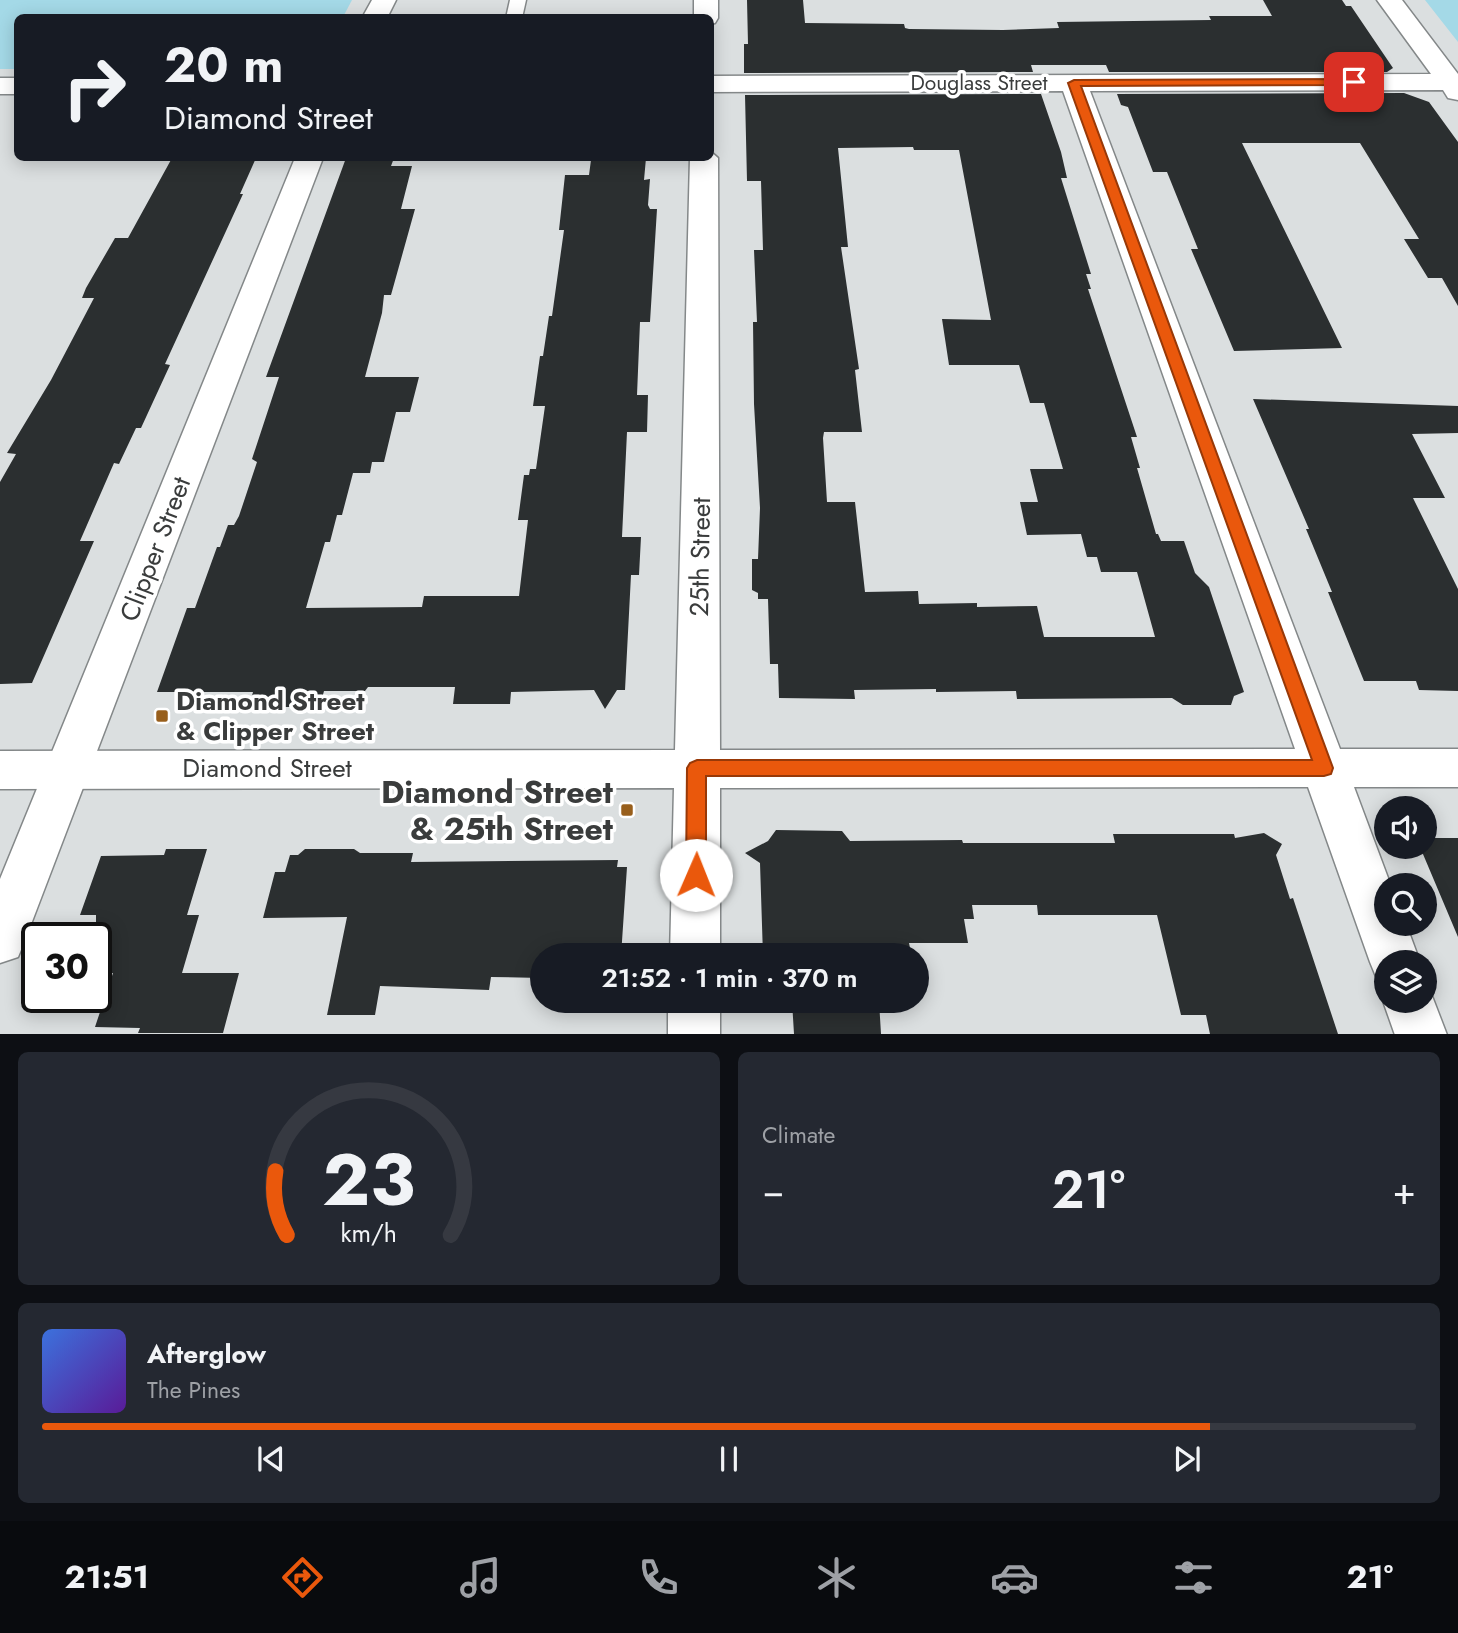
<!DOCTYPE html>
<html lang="en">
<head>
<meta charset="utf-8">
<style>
  body { margin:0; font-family:Jost,sans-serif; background:#242831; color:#f1f3f6; height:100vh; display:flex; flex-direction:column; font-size:26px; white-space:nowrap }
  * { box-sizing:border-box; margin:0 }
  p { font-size:23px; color:#9ea1a6 }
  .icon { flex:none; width:38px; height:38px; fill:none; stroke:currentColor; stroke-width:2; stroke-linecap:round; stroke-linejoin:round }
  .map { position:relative; height:1034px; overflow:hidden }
  .details { display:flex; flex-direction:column; gap:18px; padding:18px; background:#0d0f14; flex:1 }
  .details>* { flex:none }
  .hud { position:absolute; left:14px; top:14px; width:700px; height:147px; border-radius:10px; box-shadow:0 4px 18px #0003; background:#171b24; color:#f1f3f6; overflow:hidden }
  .tools { position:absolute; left:1374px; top:796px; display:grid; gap:14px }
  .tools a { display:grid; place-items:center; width:63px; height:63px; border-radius:50%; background:#171b24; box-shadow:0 4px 18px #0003; font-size:35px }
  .speed { position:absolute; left:21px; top:922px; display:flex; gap:14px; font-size:35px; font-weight:700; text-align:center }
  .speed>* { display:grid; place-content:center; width:91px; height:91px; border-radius:50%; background:#171b24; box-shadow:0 4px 18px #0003; line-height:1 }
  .speed .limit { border:4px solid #111; border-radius:10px; background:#fff; color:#111 }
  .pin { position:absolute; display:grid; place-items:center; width:60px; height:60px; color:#fff; margin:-30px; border-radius:14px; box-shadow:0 4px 10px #0006 }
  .me { position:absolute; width:77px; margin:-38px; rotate:1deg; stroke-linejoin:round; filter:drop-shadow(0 0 5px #0008) }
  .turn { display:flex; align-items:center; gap:24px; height:147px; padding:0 35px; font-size:32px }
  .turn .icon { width:91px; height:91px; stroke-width:2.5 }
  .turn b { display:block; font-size:49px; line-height:60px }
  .big { font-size:52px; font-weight:600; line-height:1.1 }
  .details .widget { flex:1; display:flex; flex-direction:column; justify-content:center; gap:10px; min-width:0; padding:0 24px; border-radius:10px; background:#242831 }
  .details .dial { align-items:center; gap:0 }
  .dial svg { height:182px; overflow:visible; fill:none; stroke:#363941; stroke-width:7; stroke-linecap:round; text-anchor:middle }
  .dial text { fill:#f1f3f6; stroke:none }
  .song { display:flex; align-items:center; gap:21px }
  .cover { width:84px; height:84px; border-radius:10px; background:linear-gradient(135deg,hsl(220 70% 55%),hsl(270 70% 35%)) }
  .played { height:7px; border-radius:4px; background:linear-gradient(90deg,#ea580c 85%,#363941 85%) }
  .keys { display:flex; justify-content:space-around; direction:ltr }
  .heat { display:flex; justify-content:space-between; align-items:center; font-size:38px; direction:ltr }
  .details .tiles { flex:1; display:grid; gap:18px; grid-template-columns:1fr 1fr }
  .widget:last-child { grid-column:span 2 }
  .trip { position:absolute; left:530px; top:943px; width:399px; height:70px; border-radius:35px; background:#171b24; box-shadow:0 4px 18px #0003; font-weight:600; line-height:70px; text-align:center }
  .tab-bar { display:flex; height:112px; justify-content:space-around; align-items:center; background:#090b0e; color:#9ea1a6 }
  .tab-bar .icon { width:49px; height:49px }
  .tab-bar .active { color:#ea580c }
  .tab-bar b { font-size:32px; color:#f1f3f6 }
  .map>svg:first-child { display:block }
  .green { fill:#a4d9e7 }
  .building { fill:#2b2f30; fill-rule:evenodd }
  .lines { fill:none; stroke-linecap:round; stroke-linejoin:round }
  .service-casing { stroke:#848889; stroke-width:3 }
  .minor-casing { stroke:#848889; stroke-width:3 }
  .tertiary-casing { stroke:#848889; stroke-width:3 }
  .service { fill:#fff; fill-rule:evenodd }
  .minor { fill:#fff; fill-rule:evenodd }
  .tertiary { fill:#fff; fill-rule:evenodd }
  .route { fill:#ea580c; stroke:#983908; stroke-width:2 }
  .poi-dot { fill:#985f1c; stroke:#fff; stroke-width:2.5 }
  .labels { text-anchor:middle; stroke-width:7; stroke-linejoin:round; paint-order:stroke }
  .far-street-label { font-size:21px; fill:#3a3c3c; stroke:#fff }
  .street-label { font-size:26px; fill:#3a3c3c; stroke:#fff }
  .poi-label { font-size:26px; font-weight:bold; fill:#3a3c3c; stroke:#fff; text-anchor:start }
  .near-poi-label { font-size:32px; font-weight:bold; fill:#3a3c3c; stroke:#fff; text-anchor:end }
</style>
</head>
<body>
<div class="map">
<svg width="1458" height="1035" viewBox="0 0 1458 1035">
  <rect width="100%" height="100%" fill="#dbdfe0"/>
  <path class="green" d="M 0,0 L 352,0 L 343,17 L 18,18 L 17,69 L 0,69 Z
    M 1425,0 L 1458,0 L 1458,42 Z"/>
  <path class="building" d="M 747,0 L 803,0 L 805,23 L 904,24 L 905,28 L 909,29 L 1003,30 L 1059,28 L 1057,22 L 1211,20 L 1209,16 L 1272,16 L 1263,0 L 1342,0 L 1346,6 L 1351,6 L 1393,68 L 1387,72 L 1109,72 L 1106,65 L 1031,65 L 1033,72 L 744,73 L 744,44 L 748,44 Z
    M 1404,93 L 1429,102 L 1458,142 L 1458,306 L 1442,278 L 1428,278 L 1404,239 L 1419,239 L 1360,143 L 1242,143 L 1342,348 L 1234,351 L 1191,249 L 1198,249 L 1167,172 L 1153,172 L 1128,107 L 1121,105 L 1117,94 Z
    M 1041,94 L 1061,152 L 1067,178 L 1061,178 L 1091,274 L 1086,274 L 1091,289 L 1088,289 L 1137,437 L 1131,437 L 1140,468 L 1137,468 L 1156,534 L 1158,534 L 1161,541 L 1184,541 L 1195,573 L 1209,587 L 1244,692 L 1234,696 L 1231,705 L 1183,705 L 1172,698 L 1017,699 L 1016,691 L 936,692 L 936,689 L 854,690 L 855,699 L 779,698 L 778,664 L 770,664 L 768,599 L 758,599 L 758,593 L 752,590 L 752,559 L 758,559 L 760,508 L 754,404 L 753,322 L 757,322 L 754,250 L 763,250 L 761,181 L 747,181 L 745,95 ZM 913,147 L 914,150 L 959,150 L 991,320 L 942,319 L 949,365 L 1019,365 L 1030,403 L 1044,403 L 1063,469 L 1030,469 L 1038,502 L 1020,502 L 1027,535 L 1081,534 L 1087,557 L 1097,557 L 1101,572 L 1137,572 L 1155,637 L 1044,637 L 1037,606 L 977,607 L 977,603 L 919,604 L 918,591 L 865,592 L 855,502 L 827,502 L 823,438 L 824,432 L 862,432 L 855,370 L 859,369 L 841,247 L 848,247 L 838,148 Z
    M 172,158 L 256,158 L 240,194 L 243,194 L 165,364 L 170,365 L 141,428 L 136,428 L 119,464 L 114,463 L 80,541 L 94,541 L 32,683 L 0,684 L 0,482 L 16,454 L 7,453 L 51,380 L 94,298 L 82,298 L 86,288 L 115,238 L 128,238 Z
    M 346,158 L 394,158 L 391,166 L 412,166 L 401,209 L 415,209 L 391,295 L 384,295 L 382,313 L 365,377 L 419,377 L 410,412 L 396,412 L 384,462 L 372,462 L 370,473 L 353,473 L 342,515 L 337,515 L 330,542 L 325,542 L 306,608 L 422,607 L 424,596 L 519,596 L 528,520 L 518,520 L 524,475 L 529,475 L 530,469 L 536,469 L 545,406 L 533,406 L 540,356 L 543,356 L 549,316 L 552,316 L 564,230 L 559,230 L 565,175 L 589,175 L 591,160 L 600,160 L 601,158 L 646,158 L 644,180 L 650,179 L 648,205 L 650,209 L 657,209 L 650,322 L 640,322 L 637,395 L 648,395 L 647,432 L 627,432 L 622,537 L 641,537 L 639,575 L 631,575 L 625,690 L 617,690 L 605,709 L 594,690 L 511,692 L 510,704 L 453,704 L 455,687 L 368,687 L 365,691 L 324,691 L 321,702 L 313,702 L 306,707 L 249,707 L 253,692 L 157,692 L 187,608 L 195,608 L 217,547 L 220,547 L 228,525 L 234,525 L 239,516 L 257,462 L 252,459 L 279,377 L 266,377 Z
    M 1253,399 L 1458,406 L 1458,433 L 1412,434 L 1445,498 L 1413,498 L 1458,589 L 1458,691 L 1419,690 L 1416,681 L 1364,681 L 1328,592 L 1332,592 L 1306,529 L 1309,529 Z
    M 776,830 L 842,831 L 850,841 L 962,840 L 963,843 L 1115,843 L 1113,834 L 1234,834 L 1235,838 L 1264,833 L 1282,844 L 1276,855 L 1290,899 L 1293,898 L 1338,1034 L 1210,1034 L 1206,1015 L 1181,1015 L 1157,915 L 1038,915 L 1037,905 L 972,905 L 974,919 L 964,919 L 968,943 L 909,943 L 910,948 L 875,948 L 875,956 L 763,956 L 760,863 L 745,853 L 768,841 Z
    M 1424,838 L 1458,838 L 1458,937 L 1420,847 L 1424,847 Z
    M 166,849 L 207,849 L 187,915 L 199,915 L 182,973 L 239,973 L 223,1033 L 138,1033 L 140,1028 L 95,1027 L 113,973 L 96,973 L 96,915 L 80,915 L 101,856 L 164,855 Z
    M 305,849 L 354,849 L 360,853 L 413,853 L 411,862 L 618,860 L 617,867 L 627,867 L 621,956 L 542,956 L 542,978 L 491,977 L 489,990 L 380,986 L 375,1015 L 327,1015 L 347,917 L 263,918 L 275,872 L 285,872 L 290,855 L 298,855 Z
    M 792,1001 L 879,1001 L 881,1034 L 794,1034 Z"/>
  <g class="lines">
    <g class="service-casing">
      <path id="service" d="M 510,0 L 526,0 L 522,18 L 506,18 Z"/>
    </g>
    <g class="minor-casing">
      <path id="minor" d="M 694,0 L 718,0 L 718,18 L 715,23 L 710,24 L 710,18 L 694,18 Z
        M 1377,0 L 1402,0 L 1458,74 L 1458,100 L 1448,98 L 1443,90 L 1090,91 L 1340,749 L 1458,749 L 1458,787 L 1354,787 L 1391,886 L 1386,886 L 1386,924 L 1406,924 L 1420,962 L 1386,962 L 1386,982 L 1377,979 L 1370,962 L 1308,787 L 720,788 L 720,956 L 670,956 L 674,788 L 0,789 L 0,751 L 675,750 L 690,158 L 710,158 L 710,151 L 718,158 L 720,750 L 1295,749 L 1063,91 L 710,92 L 710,76 L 1431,74 Z
        M 0,78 L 18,78 L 18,94 L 0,94 Z
        M 1424,982 L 1427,983 L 1447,1035 L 1395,1035 L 1383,1001 L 1386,994 L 1386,1001 L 1424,1001 Z
        M 668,1001 L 720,1001 L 720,1035 L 668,1035 Z"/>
    </g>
    <g class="tertiary-casing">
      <path id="tertiary" d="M 372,0 L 396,0 L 387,18 L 362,18 Z
        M 295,158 L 323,158 L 25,940 L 18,957 L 0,963 L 0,879 Z"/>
    </g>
    <use href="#service" class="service"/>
    <use href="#minor" class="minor"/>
    <use href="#tertiary" class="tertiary"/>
  </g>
  <path class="route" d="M 1354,79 L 1359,82 L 1358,85 L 1081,86 L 1333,768 L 1331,774 L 1324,776 L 706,776 L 706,875 L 703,882 L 696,884 L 689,882 L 686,875 L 687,768 L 690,763 L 697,760 L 1312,760 L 1068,83 L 1074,80 Z"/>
  <g class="poi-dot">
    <rect x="155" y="709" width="14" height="14" rx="3.5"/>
    <rect x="620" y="803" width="14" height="14" rx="3.5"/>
  </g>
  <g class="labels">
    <g class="far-street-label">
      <text x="979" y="90">Douglass Street</text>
    </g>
    <g class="street-label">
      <text transform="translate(155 549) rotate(-69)" y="9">Clipper Street</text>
      <text transform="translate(700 557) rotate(-89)" y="9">25th Street</text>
      <text x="267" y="777">Diamond Street</text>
    </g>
    <g class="poi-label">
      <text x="176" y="710">Diamond Street<tspan x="176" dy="30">&amp; Clipper Street</tspan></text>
    </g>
    <g class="near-poi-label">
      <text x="613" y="803">Diamond Street<tspan x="613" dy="37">&amp; 25th Street</tspan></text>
    </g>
  </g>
</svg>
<div class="tools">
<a><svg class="icon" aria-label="sound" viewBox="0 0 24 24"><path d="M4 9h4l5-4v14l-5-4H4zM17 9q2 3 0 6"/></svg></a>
<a><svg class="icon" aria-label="search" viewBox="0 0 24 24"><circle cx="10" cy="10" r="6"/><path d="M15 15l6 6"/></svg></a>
<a><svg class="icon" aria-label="layers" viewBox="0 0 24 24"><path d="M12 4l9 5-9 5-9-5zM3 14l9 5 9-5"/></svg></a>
</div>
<div class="speed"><div class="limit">30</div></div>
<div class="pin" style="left:1354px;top:82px;background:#d93025"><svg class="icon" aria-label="arrive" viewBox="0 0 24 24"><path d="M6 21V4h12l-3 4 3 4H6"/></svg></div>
<svg class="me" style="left:696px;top:875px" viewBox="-20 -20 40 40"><circle r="19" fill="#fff"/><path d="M0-13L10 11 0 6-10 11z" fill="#ea580c"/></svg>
<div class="trip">21:52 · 1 min · 370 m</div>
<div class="hud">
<div class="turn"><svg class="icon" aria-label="right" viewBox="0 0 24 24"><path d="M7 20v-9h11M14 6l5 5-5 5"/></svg><div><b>20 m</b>Diamond Street</div></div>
</div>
</div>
<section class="details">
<div class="tiles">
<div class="widget dial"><svg viewBox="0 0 100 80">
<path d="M14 69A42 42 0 1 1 86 69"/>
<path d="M14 69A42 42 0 0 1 9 41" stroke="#ea580c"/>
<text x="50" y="56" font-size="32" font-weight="700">23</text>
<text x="50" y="72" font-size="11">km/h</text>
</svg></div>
<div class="widget"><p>Climate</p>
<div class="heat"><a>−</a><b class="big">21°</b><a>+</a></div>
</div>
<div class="widget">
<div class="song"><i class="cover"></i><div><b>Afterglow</b><p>The Pines</p></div></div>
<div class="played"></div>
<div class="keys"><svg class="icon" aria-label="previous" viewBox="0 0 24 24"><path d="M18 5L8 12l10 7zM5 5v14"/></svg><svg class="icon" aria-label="pause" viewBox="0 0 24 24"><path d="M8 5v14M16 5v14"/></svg><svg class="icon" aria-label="next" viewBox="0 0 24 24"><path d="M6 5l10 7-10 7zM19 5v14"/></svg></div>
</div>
</div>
</section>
<nav class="tab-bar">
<b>21:51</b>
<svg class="icon active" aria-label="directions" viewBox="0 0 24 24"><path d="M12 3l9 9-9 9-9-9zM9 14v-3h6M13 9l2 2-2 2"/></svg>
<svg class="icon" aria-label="music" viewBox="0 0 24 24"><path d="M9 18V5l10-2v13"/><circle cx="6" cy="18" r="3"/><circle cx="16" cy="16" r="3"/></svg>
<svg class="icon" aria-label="phone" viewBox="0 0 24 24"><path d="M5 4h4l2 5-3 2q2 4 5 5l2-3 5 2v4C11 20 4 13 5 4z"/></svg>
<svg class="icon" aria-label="climate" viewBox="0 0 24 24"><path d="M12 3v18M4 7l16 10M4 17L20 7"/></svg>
<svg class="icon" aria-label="car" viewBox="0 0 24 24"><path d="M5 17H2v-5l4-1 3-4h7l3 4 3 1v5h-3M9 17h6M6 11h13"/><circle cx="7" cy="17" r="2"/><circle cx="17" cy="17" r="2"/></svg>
<svg class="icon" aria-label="filters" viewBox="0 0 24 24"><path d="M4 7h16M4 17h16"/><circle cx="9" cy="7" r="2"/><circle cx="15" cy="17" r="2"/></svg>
<b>21°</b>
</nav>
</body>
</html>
